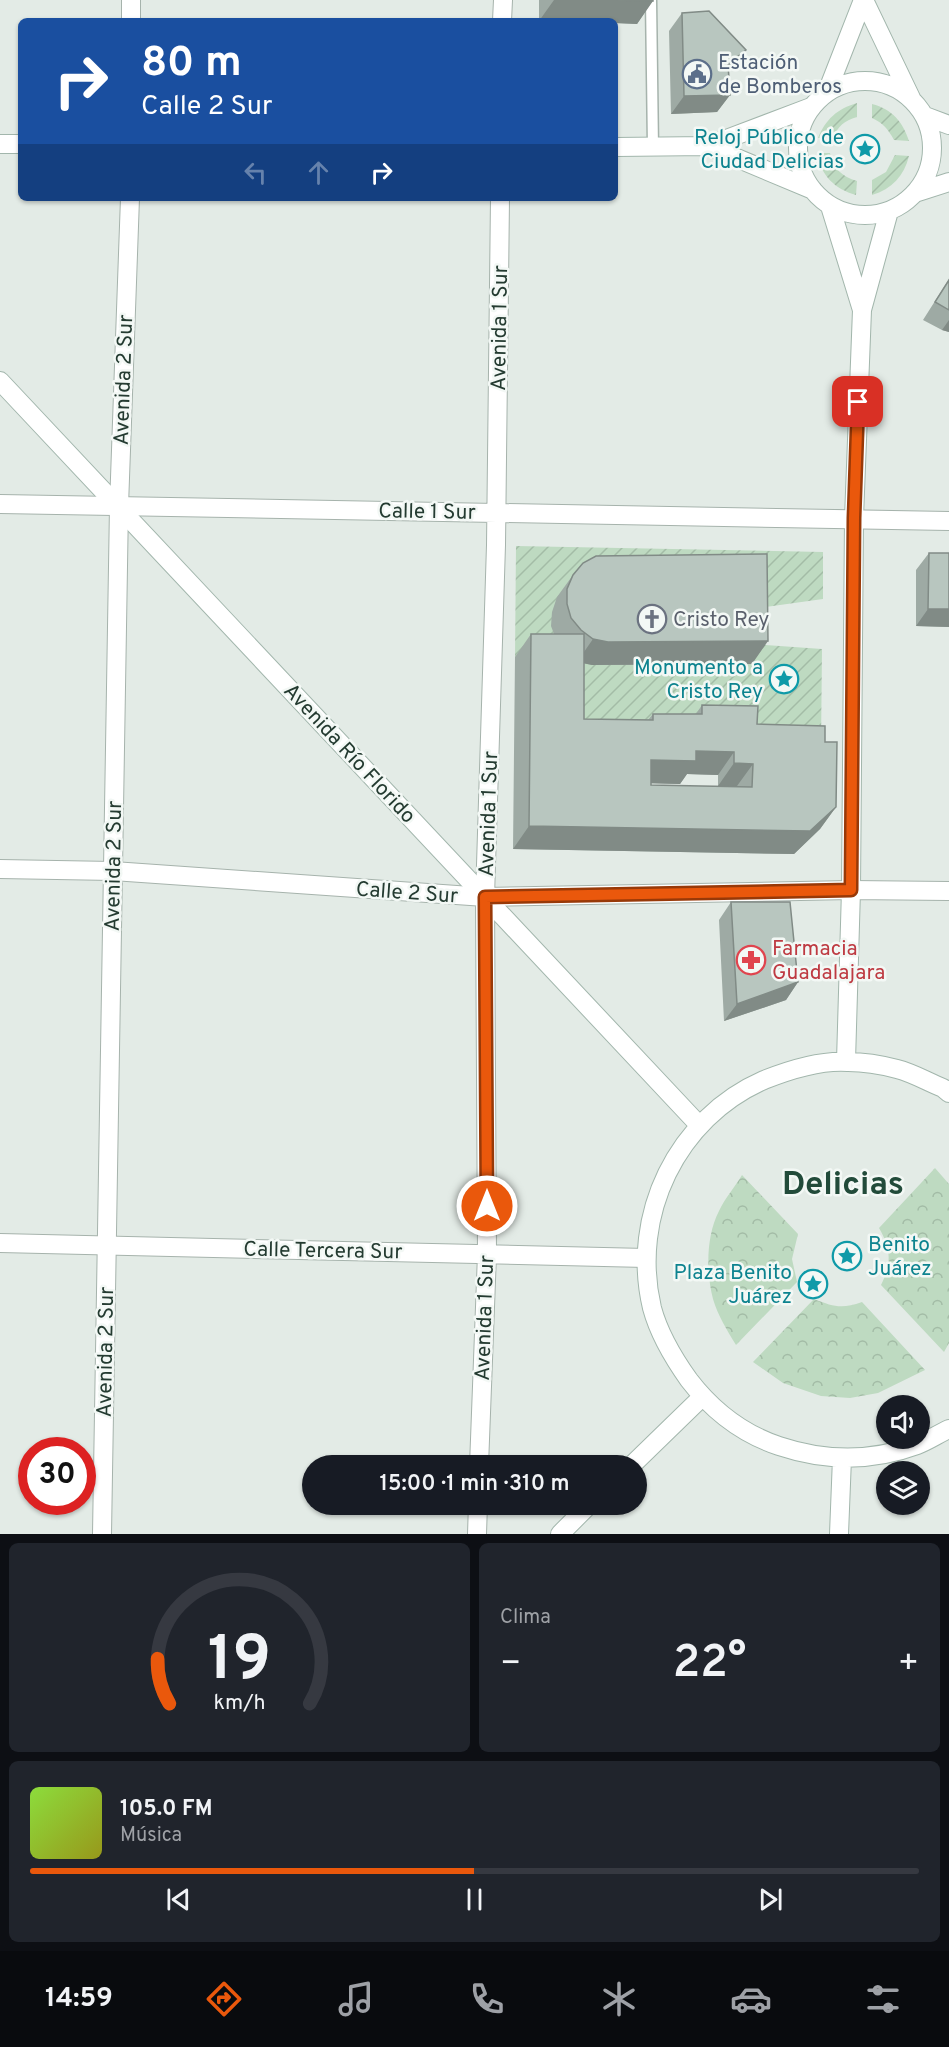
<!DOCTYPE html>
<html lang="es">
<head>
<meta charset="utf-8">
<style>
  body { margin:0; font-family:Overpass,sans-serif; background:#20242c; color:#f1f3f6; height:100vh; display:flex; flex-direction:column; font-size:22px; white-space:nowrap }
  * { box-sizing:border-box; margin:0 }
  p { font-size:20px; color:#9ea1a6 }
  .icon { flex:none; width:33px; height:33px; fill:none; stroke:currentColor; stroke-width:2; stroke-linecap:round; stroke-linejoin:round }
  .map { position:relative; height:1534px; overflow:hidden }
  .drawer { display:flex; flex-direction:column; gap:9px; padding:9px; background:#0d0f14; flex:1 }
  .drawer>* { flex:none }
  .hud { position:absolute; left:18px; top:18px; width:600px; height:183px; border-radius:9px; box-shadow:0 2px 4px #0004; background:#1a4fa0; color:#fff; overflow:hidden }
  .tools { position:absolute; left:876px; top:1395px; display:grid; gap:12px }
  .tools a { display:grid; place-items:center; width:54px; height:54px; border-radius:50%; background:#171b24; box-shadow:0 2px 4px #0004; font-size:30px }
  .speed { position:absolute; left:18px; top:1437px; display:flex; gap:12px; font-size:30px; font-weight:700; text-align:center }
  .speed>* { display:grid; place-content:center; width:78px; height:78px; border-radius:50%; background:#171b24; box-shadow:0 2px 4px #0004; line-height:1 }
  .speed .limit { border:9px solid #d22; background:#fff; color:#111 }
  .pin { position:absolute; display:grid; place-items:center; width:51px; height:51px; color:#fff; margin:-26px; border-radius:12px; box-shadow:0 3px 9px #0006 }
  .me { position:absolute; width:66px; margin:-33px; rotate:0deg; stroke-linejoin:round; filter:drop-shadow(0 0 4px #0008) }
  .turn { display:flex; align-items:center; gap:21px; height:126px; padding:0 24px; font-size:27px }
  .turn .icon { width:78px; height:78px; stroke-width:2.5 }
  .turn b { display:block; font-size:42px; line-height:51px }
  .lanes { display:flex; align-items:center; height:57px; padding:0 24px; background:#0003; justify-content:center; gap:30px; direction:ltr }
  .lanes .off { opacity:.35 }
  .big { font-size:45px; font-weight:600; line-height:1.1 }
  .drawer .card { flex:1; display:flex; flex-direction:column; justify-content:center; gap:9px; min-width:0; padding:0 21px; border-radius:9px; background:#20242c }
  .drawer .dial { align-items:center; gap:0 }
  .dial svg { height:156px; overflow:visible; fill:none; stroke:#363941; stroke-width:7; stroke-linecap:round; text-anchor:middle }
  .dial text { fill:#f1f3f6; stroke:none }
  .song { display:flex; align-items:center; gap:18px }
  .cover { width:72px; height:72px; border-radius:9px; background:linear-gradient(135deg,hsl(90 70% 55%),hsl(60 70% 35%)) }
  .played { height:6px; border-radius:3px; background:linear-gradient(90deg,#ea580c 50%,#363941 50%) }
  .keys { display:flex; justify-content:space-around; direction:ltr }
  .heat { display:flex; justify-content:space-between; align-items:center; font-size:33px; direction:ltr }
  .drawer .tiles { flex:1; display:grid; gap:9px; grid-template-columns:1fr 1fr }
  .card:last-child { grid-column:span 2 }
  .trip { position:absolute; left:302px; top:1455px; width:345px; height:60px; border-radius:30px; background:#171b24; box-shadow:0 2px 4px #0004; font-weight:600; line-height:60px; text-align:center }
  .tab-bar { display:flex; height:96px; justify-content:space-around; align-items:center; background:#090b0e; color:#9ea1a6 }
  .tab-bar .icon { width:42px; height:42px }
  .tab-bar .on { color:#ea580c }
  .tab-bar b { font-size:27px; color:#f1f3f6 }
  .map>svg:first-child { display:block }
  .forest { fill:url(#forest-crowns) }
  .garden { fill:url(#garden-furrows) }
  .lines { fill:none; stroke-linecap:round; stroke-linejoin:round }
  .service-casing { stroke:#a6b3ac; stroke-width:13 }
  .minor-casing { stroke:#a6b3ac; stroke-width:20 }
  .tertiary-casing { stroke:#a6b3ac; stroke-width:20 }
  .secondary-casing { stroke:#a2b6ac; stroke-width:20 }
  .service { stroke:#fff; stroke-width:10 }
  .minor { stroke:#fff; stroke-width:18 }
  .tertiary { stroke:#fff; stroke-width:18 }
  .secondary { stroke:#fff; stroke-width:18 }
  .wall { fill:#9eaaa4; fill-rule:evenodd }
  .shaded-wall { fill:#818b86 }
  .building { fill:#b8c6bf; stroke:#818b86; stroke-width:1.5; fill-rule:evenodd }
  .route-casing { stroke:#983908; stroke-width:15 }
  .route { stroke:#ea580c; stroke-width:10 }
  .labels { text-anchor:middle; stroke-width:5; stroke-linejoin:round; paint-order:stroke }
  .service-label { font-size:21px; fill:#4e5e75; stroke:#f3f8f5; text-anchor:start }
  .culture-label { font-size:21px; fill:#0d838f; stroke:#f3f8f5; text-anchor:end }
  .street-label { font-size:21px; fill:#243b31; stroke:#f3f8f5 }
  .worship-label { font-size:21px; fill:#5b616d; stroke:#f3f8f5; text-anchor:start }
  .health-label { font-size:21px; fill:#be3a42; stroke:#f3f8f5; text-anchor:start }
  .town-label { font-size:33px; font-weight:bold; fill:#224b3a; stroke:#f3f8f5 }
</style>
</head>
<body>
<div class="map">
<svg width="949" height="1534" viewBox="0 0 949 1534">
  <defs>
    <pattern id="forest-crowns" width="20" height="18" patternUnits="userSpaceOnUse" patternTransform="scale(1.5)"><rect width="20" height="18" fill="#bedac1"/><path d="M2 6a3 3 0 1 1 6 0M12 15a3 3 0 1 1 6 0" fill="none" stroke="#a3bca6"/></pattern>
    <pattern id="garden-furrows" width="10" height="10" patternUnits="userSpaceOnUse" patternTransform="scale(1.5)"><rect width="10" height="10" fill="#bedac1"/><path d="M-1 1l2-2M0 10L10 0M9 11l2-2" fill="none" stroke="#a3bca6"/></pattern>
  </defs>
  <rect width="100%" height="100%" fill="#e3ebe6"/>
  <path class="forest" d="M 935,1168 L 949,1184 L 949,1343 L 944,1352 L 881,1285 C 892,1263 891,1249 879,1228 Z
    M 742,1175 L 798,1234 L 792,1259 L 797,1282 L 736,1345 C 727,1330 718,1316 713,1299 C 706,1272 706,1236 719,1211 C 725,1198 735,1187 742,1175 Z
    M 814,1299 C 834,1307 842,1309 862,1302 L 925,1370 L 878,1393 L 850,1398 L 821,1396 L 783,1383 L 753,1362 Z"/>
  <path class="garden" d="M 857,103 L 857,117 C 844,121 838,126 833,138 L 818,138 C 826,119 837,109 857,103 Z
    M 872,104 C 892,109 903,122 909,141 L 894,140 C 888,129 883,123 872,118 Z
    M 817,153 L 830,153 C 833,168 842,177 857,181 L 856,195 C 835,189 821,176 817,153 Z
    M 895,155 L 909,156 C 904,176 892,189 872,195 L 872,180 L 886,172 Z
    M 516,546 L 823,552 L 823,599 L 752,609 L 752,644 L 822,649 L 821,746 L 568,742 L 515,657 Z"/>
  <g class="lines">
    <g class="service-casing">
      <path id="service" d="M 651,0 L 653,148"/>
    </g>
    <g class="minor-casing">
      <path id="minor" d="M 502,21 L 503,0
        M 0,504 L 949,521
        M 0,869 L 113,871 L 485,897 L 851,890 L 949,891
        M 0,1243 L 646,1258
        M 479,1466 L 487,1254 L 485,897 L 496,545 L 500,198
        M 477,1534 L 478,1504"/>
    </g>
    <g class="tertiary-casing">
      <path id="tertiary" d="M 131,0 L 131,21
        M 102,1534 L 119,506 L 130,198"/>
    </g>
    <g class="secondary-casing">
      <path id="secondary" d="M 864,0 L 911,98
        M798 148a67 67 0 1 1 134 0a67 67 0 1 1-134 0Z
        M 827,92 L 863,0
        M 811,107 L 708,146 L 813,190
        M 925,116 L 949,125
        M 0,144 L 21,144
        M 615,147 L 708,146
        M 915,193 L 949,182
        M 830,206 L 862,310 L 889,211
        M 0,381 L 699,1125
        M 846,1061 L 851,890 L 854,518 L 862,310
        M 949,1093 L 943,1088 C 928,1082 913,1073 897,1069 C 882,1065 863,1062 848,1062 C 821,1060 789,1070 764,1080 C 677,1118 630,1215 652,1308 C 659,1334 674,1359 689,1380 C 712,1410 743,1434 779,1446 C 824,1461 871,1462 917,1445 C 928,1441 938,1434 949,1429
        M 631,1466 L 702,1397
        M 560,1534 L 590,1504
        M 839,1534 L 842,1458"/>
    </g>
    <use href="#service" class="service"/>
    <use href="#minor" class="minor"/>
    <use href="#tertiary" class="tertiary"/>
    <use href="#secondary" class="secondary"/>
  </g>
  <path class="wall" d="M 539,0 L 653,0 L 637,24 L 615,23 L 615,21 L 539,21 Z
    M 682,13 L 746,50 L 733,67 L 729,71 L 730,95 L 717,112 L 671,114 L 669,31 Z
    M 949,279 L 949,332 L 942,330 L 923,320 Z
    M 929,553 L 949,627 L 916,626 L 916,570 Z
    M 573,575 L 752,664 L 592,665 L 584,663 L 584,719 L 648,720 L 653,714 L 696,714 L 702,705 L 757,724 L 825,742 L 836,807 L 820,829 L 794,854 L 513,849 L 515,657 L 531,634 L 554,634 L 551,626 L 552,612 L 557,597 ZM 687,774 L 718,775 L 718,786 L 737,787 L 651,785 L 651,783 L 680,784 Z
    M 731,902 L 798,982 L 786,1000 L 724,1021 L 719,920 Z"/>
  <path class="shaded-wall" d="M 554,0 L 616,0 L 653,1 L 637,24 L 615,23 L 615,21 L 539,21 Z
    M 746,50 L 733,67 L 716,81 L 728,64 Z
    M 730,95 L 717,112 L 671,114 L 684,96 Z
    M 949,320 L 949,332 L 942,330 Z
    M 928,609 L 949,609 L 949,627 L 916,626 Z
    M 593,639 L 768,641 L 752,664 L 592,665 L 577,662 Z
    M 696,751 L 734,752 L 718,775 L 687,774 L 680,784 L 635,783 L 651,760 Z
    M 734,763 L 753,764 L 737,786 L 718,786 Z
    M 836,807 L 820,829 L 794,854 L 513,849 L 529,826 Z
    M 798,982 L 786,1000 L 724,1021 L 737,1004 Z"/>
  <path class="building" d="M 616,0 L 653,0 L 653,1 Z
    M 709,11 L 746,50 L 728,64 L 730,95 L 684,96 L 682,13 Z
    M 949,280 L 949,310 L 935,302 Z
    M 929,553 L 949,553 L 949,609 L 928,609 Z
    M 767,554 L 768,641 L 608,642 L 593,639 L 581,630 L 571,618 L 567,604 L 567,589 L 573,575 L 583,563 L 596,556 Z
    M 531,634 L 584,634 L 584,719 L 653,720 L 653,714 L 702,714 L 702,705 L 758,706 L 757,724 L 825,726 L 825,742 L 837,742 L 836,807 L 810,831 L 529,826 ZM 696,751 L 734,752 L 734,763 L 753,764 L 752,787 L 651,785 L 651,760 L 696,761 Z
    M 731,902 L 790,902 L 798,982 L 737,1004 Z"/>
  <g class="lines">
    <g class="route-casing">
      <path id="route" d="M 487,1206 L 485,897 L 851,890 L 854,518 L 858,402"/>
    </g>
    <use href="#route" class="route"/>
  </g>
  <defs>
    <g id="civic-ring" transform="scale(1.5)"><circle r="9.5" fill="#f3f8f5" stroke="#5c6f8a" stroke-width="1.5"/><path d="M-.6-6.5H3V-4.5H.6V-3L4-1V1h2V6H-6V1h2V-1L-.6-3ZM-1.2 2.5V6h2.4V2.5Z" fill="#5c6f8a"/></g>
    <g id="sight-ring" transform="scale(1.5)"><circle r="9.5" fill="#f3f8f5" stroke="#0f9aa8" stroke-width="1.5"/><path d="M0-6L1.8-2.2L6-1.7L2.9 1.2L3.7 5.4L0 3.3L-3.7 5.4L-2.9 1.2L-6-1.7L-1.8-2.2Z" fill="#0f9aa8"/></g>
    <g id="church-ring" transform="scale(1.5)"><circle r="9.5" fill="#f3f8f5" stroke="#6b7280" stroke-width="1.5"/><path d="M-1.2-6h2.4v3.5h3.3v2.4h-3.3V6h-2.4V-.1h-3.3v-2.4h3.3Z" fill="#6b7280"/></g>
    <g id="pharmacy-ring" transform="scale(1.5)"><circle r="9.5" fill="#f3f8f5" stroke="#e0444e" stroke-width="1.5"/><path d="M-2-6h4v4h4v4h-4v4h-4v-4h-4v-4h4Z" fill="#e0444e"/></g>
  </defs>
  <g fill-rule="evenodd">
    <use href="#civic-ring" x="697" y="74"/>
    <use href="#sight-ring" x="865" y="149"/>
    <use href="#church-ring" x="652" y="619"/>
    <use href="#sight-ring" x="784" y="679"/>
    <use href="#pharmacy-ring" x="751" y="960"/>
    <use href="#sight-ring" x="847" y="1256"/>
    <use href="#sight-ring" x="813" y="1284"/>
  </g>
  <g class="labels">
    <g class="service-label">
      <text x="718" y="69">Estación<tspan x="718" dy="24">de Bomberos</tspan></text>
    </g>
    <g class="culture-label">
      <text x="844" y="144">Reloj Público de<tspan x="844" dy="24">Ciudad Delicias</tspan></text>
      <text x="763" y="674">Monumento a<tspan x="763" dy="24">Cristo Rey</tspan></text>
      <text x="868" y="1251" text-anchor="start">Benito<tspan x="868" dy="24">Juárez</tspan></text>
      <text x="792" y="1279">Plaza Benito<tspan x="792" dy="24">Juárez</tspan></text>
    </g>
    <g class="street-label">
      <text transform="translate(499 328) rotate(-89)" y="7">Avenida 1 Sur</text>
      <text transform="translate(123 380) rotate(-88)" y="7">Avenida 2 Sur</text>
      <text transform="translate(427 511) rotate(1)" y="7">Calle 1 Sur</text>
      <text transform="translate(350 753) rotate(47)" y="7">Avenida Río Florido</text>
      <text transform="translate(488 814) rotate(-88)" y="7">Avenida 1 Sur</text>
      <text transform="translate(113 866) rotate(-89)" y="7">Avenida 2 Sur</text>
      <text transform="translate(407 892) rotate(4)" y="7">Calle 2 Sur</text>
      <text transform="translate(323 1250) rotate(1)" y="7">Calle Tercera Sur</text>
      <text transform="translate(484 1318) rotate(-88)" y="7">Avenida 1 Sur</text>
      <text transform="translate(105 1352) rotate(-89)" y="7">Avenida 2 Sur</text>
    </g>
    <g class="worship-label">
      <text x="673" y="626">Cristo Rey</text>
    </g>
    <g class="health-label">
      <text x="772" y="955">Farmacia<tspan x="772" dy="24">Guadalajara</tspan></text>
    </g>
    <g class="town-label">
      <text x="843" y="1194">Delicias</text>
    </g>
  </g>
</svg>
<div class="tools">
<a><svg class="icon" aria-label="sound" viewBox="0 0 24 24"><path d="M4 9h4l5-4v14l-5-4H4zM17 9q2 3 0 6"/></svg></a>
<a><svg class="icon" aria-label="layers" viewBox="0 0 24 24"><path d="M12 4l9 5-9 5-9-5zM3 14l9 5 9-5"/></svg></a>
</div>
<div class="speed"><div class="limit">30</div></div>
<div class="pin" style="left:858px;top:402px;background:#d93025"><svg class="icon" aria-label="arrive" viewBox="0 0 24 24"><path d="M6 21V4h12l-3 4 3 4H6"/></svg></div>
<svg class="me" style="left:487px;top:1206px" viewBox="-20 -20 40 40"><circle r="17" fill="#ea580c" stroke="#fff" stroke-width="3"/><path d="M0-11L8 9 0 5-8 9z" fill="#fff"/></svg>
<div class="trip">15:00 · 1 min · 310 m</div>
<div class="hud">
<div class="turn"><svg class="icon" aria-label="right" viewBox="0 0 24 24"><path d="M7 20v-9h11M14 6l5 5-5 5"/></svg><div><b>80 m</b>Calle 2 Sur</div></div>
<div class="lanes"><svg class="icon off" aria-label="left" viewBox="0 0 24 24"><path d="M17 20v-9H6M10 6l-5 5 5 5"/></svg><svg class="icon off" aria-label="ahead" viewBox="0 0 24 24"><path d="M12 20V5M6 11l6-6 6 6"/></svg><svg class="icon" aria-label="right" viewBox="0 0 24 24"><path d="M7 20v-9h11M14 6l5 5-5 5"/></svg></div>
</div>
</div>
<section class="drawer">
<div class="tiles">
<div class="card dial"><svg viewBox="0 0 100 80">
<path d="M14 69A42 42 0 1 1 86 69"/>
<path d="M14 69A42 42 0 0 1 8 46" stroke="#ea580c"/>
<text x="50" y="56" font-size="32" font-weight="700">19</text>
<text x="50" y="72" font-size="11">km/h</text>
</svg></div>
<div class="card"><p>Clima</p>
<div class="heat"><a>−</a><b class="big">22°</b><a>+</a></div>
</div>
<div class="card">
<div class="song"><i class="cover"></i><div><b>105.0 FM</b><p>Música</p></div></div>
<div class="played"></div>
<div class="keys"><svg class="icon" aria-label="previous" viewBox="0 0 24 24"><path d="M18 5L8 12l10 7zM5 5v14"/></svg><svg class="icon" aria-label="pause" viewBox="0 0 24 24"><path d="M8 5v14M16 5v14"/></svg><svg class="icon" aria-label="next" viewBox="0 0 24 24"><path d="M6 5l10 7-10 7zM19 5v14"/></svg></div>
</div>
</div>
</section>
<nav class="tab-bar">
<b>14:59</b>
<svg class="icon on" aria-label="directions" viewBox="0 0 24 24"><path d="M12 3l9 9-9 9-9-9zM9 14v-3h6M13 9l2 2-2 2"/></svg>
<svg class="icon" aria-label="music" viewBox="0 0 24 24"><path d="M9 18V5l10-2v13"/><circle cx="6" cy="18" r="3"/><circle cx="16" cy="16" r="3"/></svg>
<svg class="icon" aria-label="phone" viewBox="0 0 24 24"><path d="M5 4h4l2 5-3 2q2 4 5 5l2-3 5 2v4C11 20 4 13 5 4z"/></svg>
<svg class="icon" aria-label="climate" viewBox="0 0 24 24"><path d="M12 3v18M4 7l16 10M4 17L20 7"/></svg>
<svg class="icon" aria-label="car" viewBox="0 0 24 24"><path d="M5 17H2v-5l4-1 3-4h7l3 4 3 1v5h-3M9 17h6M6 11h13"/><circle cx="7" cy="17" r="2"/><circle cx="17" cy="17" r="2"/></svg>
<svg class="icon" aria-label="filters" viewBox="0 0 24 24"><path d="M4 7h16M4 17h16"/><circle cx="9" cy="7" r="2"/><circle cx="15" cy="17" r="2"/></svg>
</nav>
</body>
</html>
